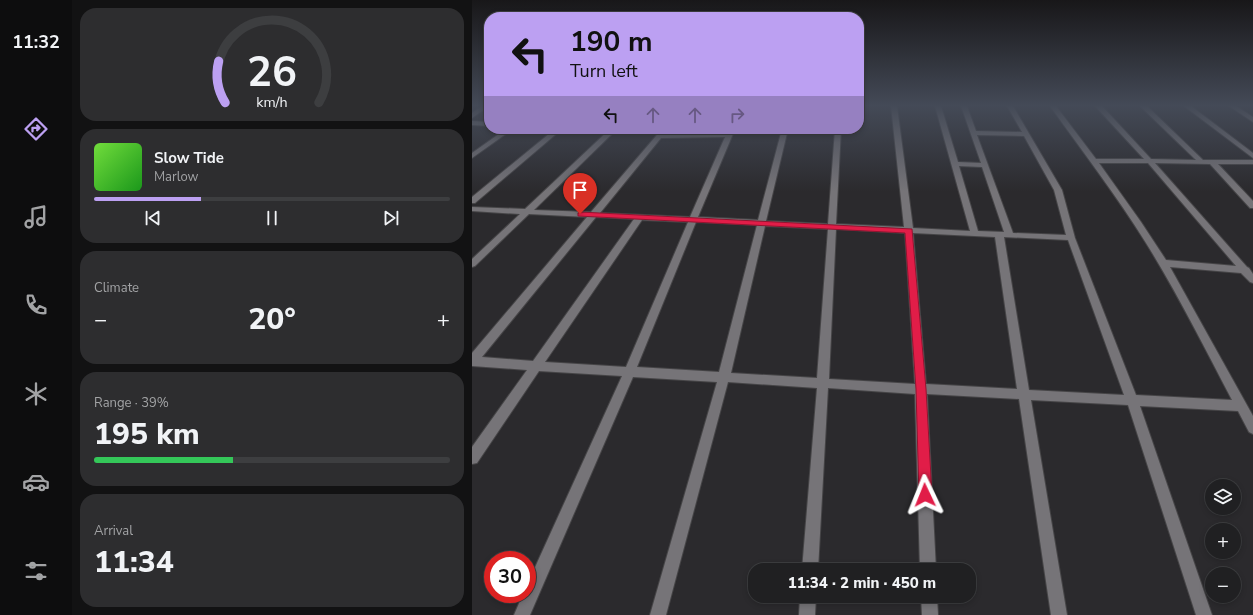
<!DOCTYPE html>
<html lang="en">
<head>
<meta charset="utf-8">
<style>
  body { margin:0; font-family:"Nunito Sans",sans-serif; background:#2d2d2f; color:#f1f3f6; height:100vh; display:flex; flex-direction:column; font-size:15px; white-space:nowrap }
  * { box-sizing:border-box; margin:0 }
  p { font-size:13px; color:#a2a3a5 }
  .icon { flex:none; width:22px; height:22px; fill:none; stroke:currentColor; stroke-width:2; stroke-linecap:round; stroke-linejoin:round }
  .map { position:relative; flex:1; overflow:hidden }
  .details { display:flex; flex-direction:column; gap:8px; padding:8px; background:#121213; width:400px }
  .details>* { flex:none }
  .hud { position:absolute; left:12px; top:12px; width:380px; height:122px; border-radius:16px; box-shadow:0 2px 6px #0003,0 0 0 1px #3d3e40; background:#bca0f2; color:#111; overflow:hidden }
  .controls { position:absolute; left:733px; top:479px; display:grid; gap:8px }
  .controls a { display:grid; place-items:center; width:36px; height:36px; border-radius:50%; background:#202022; box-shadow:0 2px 6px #0003,0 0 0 1px #3d3e40; font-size:20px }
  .speed { position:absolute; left:12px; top:551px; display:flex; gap:8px; font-size:20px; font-weight:700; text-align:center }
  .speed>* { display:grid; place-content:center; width:52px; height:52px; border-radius:50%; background:#202022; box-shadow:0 2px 6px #0003,0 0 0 1px #3d3e40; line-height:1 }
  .speed .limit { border:6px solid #d22; background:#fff; color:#111 }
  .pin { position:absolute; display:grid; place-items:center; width:34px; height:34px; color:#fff; margin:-41px -17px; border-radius:50% 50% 50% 0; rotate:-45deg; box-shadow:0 0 4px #0007 }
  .pin .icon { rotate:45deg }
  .me { position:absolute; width:44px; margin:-22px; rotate:358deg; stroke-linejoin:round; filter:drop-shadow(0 0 3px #0008) }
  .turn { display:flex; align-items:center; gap:14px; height:84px; padding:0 20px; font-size:18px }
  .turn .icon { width:52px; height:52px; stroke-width:2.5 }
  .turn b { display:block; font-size:28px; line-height:34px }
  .lanes { display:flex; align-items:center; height:38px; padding:0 20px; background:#0003; justify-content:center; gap:20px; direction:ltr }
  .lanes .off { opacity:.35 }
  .big { font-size:30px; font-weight:800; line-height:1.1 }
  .details .widget { flex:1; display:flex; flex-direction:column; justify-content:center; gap:6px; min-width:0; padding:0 14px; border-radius:16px; background:#2d2d2f }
  .details .dial { align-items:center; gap:0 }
  .dial svg { height:104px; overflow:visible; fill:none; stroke:#3d3e40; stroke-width:7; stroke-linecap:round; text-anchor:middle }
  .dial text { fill:#f1f3f6; stroke:none }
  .song { display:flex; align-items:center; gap:12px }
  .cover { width:48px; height:48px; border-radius:6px; background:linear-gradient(135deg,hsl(100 70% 55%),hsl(120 70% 35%)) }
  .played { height:4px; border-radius:2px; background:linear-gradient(90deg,#bca0f2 30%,#3d3e40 30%) }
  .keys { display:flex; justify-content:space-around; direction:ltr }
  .heat { display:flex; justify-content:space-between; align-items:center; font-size:22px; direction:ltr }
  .charge { height:6px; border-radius:3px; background:linear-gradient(90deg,#34c759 39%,#3d3e40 0) }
  .trip { position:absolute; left:276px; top:563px; width:228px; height:40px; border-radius:16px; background:#202022; box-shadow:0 2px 6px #0003,0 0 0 1px #3d3e40; font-weight:800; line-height:40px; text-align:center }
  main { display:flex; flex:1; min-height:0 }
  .tabs { display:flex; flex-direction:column; width:72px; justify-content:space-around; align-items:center; background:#0d0d0e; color:#a2a3a5 }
  .tabs .icon { width:28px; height:28px }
  .tabs .current { color:#bca0f2 }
  .tabs b { font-size:18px; color:#f1f3f6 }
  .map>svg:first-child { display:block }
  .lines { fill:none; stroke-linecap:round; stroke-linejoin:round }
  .minor-casing { stroke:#464547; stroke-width:2 }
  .minor { fill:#767478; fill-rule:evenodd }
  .route { fill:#e11d48; stroke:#92132f }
</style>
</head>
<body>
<main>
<nav class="tabs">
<b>11:32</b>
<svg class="icon current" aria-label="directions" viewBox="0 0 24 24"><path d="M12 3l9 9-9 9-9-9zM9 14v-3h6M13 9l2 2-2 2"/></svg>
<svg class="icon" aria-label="music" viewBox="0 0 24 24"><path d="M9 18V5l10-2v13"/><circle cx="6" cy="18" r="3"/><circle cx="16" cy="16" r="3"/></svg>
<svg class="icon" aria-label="phone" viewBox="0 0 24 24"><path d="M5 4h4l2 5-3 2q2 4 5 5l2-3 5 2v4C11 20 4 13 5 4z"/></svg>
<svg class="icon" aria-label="climate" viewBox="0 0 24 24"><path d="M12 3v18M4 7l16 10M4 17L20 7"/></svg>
<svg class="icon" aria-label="car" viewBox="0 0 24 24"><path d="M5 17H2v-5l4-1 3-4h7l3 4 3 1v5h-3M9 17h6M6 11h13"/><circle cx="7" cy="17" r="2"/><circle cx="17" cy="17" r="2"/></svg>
<svg class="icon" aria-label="filters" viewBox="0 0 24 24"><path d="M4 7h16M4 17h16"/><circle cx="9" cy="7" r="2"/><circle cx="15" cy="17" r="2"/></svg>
</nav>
<section class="details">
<div class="widget dial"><svg viewBox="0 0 100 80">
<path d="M14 69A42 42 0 1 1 86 69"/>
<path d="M14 69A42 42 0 0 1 9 37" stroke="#bca0f2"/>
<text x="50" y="56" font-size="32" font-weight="700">26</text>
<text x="50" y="72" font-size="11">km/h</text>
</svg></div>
<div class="widget">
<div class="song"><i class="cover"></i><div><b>Slow Tide</b><p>Marlow</p></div></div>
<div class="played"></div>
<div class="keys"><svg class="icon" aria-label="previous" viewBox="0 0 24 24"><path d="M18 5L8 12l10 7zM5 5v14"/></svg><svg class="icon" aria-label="pause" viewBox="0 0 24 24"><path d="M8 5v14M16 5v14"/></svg><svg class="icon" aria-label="next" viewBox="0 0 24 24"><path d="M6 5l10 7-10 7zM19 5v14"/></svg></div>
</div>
<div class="widget"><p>Climate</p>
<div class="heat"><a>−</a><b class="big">20°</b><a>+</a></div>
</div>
<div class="widget"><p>Range · 39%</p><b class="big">195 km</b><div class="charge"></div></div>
<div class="widget"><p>Arrival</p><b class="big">11:34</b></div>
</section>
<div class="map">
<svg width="781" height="615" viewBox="0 0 781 615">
  <rect width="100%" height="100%" fill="#2b2a2d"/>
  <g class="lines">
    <g class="minor-casing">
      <path id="minor" d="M 10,106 L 17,106 L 0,118 L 0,113 Z
        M 419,106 L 425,106 L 441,228 L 498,231 L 463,106 L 469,106 L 486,162 L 509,163 L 489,106 L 495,106 L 504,131 L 550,132 L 535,106 L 541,106 L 590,190 L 603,238 L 664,395 L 760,400 C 732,347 706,294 674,243 C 645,196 611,152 578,106 L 584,106 L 624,159 L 672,159 L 623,106 L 630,106 L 679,159 L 724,160 L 668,106 L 675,106 L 731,160 L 781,160 L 781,164 L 746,164 L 781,201 L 781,208 L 778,208 L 738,164 L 683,163 L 775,267 L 777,268 L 781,274 L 781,283 L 778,282 L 769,273 L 698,267 L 781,416 L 781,434 L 777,432 L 766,411 L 668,406 L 740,615 L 724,615 L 656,405 L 559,400 L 595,615 L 579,615 L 547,399 L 455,394 L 464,570 L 448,570 L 443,394 L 356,388 L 346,570 L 330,570 L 345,388 L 256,382 L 194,615 L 178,615 L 245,382 L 161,377 L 58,615 L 42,615 L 51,594 L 55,594 L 55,585 L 150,376 L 67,371 L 5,463 L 0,464 L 0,447 L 55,370 L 0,366 L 0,353 L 115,217 L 57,214 L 3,266 L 0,267 L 0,259 L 48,214 L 0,211 L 0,207 L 53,209 L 138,129 L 145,129 L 62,210 L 119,212 L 190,129 L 196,129 L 192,134 L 255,133 L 257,129 L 263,129 L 226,217 L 286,220 L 310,129 L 316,129 L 294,221 L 356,224 L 363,129 L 369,129 L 364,224 L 432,227 ZM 505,135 L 552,136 L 582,190 L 594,235 L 541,233 ZM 253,137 L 218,217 L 128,213 L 189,138 ZM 627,163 L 676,163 L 764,266 L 694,260 L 669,222 ZM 487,166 L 510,167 L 532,232 L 506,231 ZM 124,217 L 162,219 L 61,361 L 10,357 ZM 170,220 L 216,222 L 154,367 L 73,362 ZM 224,222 L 285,225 L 247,372 L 165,367 ZM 293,226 L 356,229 L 345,378 L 259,373 ZM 364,229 L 433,233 L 443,384 L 357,379 ZM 441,233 L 523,237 L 545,389 L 454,384 ZM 532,237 L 596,240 L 652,395 L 557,390 Z
        M 712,106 L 719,106 L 781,153 L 781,158 Z
        M 757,106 L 764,106 L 781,117 L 781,122 Z
        M 0,121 L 17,122 L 17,126 L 0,125 Z
        M 34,129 L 41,129 L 0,158 L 0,153 Z
        M 83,129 L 90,129 L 3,203 L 0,203 L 0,197 Z
        M 328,596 L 344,596 L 343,615 L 327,615 Z
        M 449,596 L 465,596 L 466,615 L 450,615 Z"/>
    </g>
    <use href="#minor" class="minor"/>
  </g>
  <linearGradient id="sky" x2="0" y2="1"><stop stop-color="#181719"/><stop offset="0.55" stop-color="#444a57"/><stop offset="1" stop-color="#444a57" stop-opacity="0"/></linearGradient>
  <rect width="781" height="192" fill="url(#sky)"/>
  <path class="route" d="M 108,212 L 440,229 L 454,389 L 460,495 L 458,499 L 453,501 L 449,499 L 447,495 L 444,389 L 433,233 L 106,216 L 106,213 Z"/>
</svg>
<div class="controls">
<a><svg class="icon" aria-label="layers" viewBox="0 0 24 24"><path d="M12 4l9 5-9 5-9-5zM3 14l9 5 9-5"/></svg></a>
<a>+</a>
<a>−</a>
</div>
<div class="speed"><div class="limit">30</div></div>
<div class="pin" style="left:108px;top:214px;background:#d93025"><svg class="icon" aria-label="arrive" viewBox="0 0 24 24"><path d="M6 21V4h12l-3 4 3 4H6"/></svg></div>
<svg class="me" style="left:453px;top:495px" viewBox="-20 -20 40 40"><path d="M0-17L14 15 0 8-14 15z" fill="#e11d48" stroke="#fff" stroke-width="4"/></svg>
<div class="trip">11:34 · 2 min · 450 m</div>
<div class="hud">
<div class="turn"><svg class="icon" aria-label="left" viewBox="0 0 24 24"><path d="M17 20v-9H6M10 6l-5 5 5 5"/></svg><div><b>190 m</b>Turn left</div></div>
<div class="lanes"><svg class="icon" aria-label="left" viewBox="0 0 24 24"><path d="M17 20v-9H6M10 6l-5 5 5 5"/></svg><svg class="icon off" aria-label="ahead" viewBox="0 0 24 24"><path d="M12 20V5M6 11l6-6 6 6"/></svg><svg class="icon off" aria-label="ahead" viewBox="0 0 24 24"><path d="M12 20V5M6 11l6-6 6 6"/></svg><svg class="icon off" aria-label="right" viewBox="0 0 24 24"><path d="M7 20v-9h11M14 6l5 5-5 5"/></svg></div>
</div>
</div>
</main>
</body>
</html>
